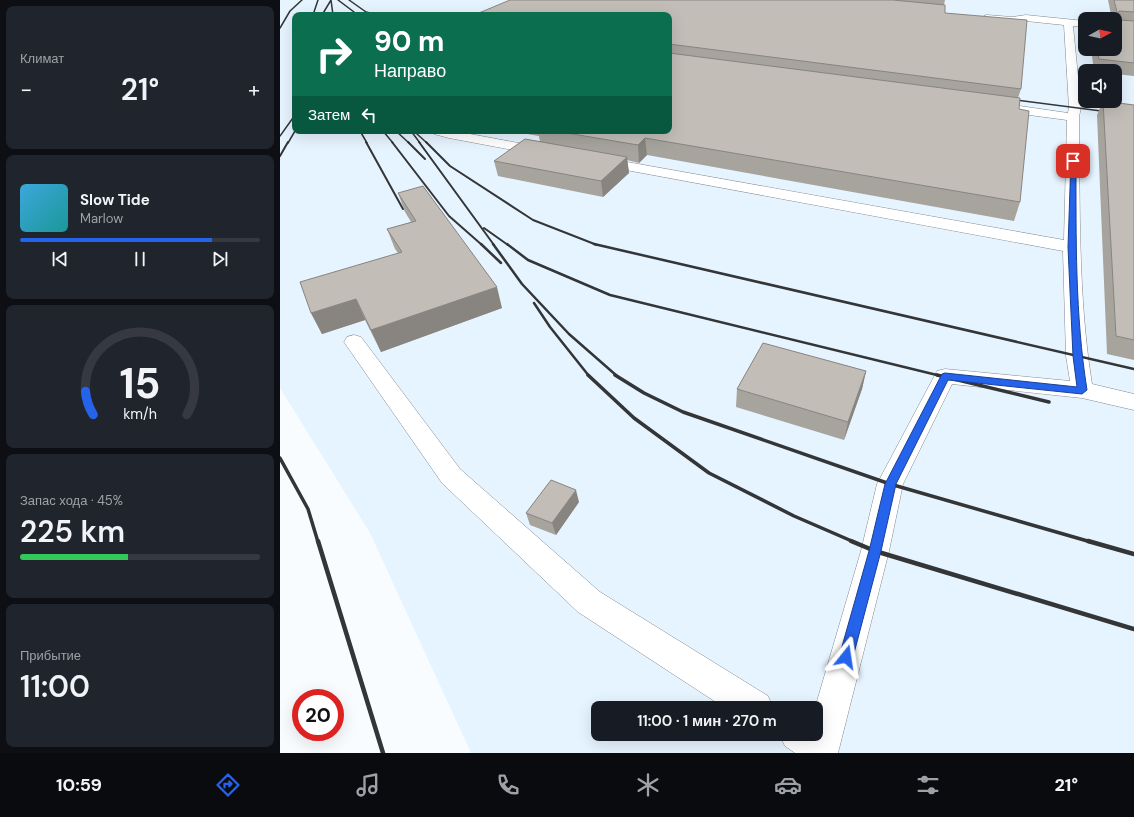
<!DOCTYPE html>
<html lang="ru">
<head>
<meta charset="utf-8">
<style>
  body { margin:0; font-family:"DM Sans",sans-serif; background:#20242c; color:#f1f3f6; height:100vh; display:flex; flex-direction:column; font-size:15px; white-space:nowrap }
  * { box-sizing:border-box; margin:0 }
  p { font-size:13px; color:#9ea1a6 }
  .icon { flex:none; width:22px; height:22px; fill:none; stroke:currentColor; stroke-width:2; stroke-linecap:round; stroke-linejoin:round }
  .map { position:relative; flex:1; overflow:hidden }
  .details { display:flex; flex-direction:column; gap:6px; padding:6px; background:#0d0f14; width:280px }
  .details>* { flex:none }
  .guide { position:absolute; left:12px; top:12px; width:380px; height:122px; border-radius:8px; box-shadow:0 4px 16px #0002; background:#0b6e4f; color:#fff; overflow:hidden }
  .needle { width:26px; rotate:82deg }
  .tools { position:absolute; left:798px; top:12px; display:grid; gap:8px }
  .tools a { display:grid; place-items:center; width:44px; height:44px; border-radius:8px; background:#171b24; box-shadow:0 4px 16px #0002; font-size:20px }
  .speed { position:absolute; left:12px; top:689px; display:flex; gap:8px; font-size:20px; font-weight:700; text-align:center }
  .speed>* { display:grid; place-content:center; width:52px; height:52px; border-radius:50%; background:#171b24; box-shadow:0 4px 16px #0002; line-height:1 }
  .speed .limit { border:6px solid #d22; background:#fff; color:#111 }
  .pin { position:absolute; display:grid; place-items:center; width:34px; height:34px; color:#fff; margin:-17px; border-radius:8px; box-shadow:0 2px 6px #0006 }
  .me { position:absolute; width:44px; margin:-22px; rotate:15deg; stroke-linejoin:round; filter:drop-shadow(0 0 3px #0008) }
  .turn { display:flex; align-items:center; gap:14px; height:84px; padding:0 16px; font-size:18px }
  .turn .icon { width:52px; height:52px; stroke-width:2.5 }
  .turn b { display:block; font-size:28px; line-height:34px }
  .then { display:flex; align-items:center; height:38px; padding:0 16px; background:#0003; gap:8px; font-size:15px }
  .big { font-size:30px; font-weight:600; line-height:1.1 }
  .details .tile { flex:1; display:flex; flex-direction:column; justify-content:center; gap:6px; min-width:0; padding:0 14px; border-radius:8px; background:#20242c }
  .details .dial { align-items:center; gap:0 }
  .dial svg { height:104px; overflow:visible; fill:none; stroke:#363941; stroke-width:7; stroke-linecap:round; text-anchor:middle }
  .dial text { fill:#f1f3f6; stroke:none }
  .song { display:flex; align-items:center; gap:12px }
  .cover { width:48px; height:48px; border-radius:6px; background:linear-gradient(135deg,hsl(200 70% 55%),hsl(180 70% 35%)) }
  .played { height:4px; border-radius:2px; background:linear-gradient(90deg,#2563eb 80%,#363941 80%) }
  .keys { display:flex; justify-content:space-around; direction:ltr }
  .heat { display:flex; justify-content:space-between; align-items:center; font-size:22px; direction:ltr }
  .charge { height:6px; border-radius:3px; background:linear-gradient(90deg,#34c759 45%,#363941 0) }
  .trip { position:absolute; left:311px; top:701px; width:232px; height:40px; border-radius:8px; background:#171b24; box-shadow:0 4px 16px #0002; font-weight:600; line-height:40px; text-align:center }
  .tab-bar { display:flex; height:64px; justify-content:space-around; align-items:center; background:#090b0e; color:#9ea1a6 }
  .tab-bar .icon { width:28px; height:28px }
  .tab-bar .on { color:#2563eb }
  .tab-bar b { font-size:18px; color:#f1f3f6 }
  main { display:flex; flex:1; min-height:0 }
  .map>svg:first-child { display:block }
  .built { fill:#e6f4ff; fill-rule:evenodd }
  .lines { fill:none; stroke-linecap:round; stroke-linejoin:round }
  .minor-casing { stroke:#83898e; stroke-width:1 }
  .minor { fill:#fff; fill-rule:evenodd }
  .rail-far4 { stroke:#333537; stroke-width:1.5 }
  .rail-far3 { stroke:#333537; stroke-width:2 }
  .rail-far2 { stroke:#333537; stroke-width:2.5 }
  .rail-far1 { stroke:#333537; stroke-width:3.5 }
  .rail { stroke:#333537; stroke-width:4.5 }
  .wall { fill:#a7a39d }
  .shaded-wall { fill:#888480 }
  .building { fill:#c2bdb7; stroke:#888480 }
  .route { fill:#2563eb; stroke:#184099 }
</style>
</head>
<body>
<main>
<section class="details">
<div class="tile"><p>Климат</p>
<div class="heat"><a>−</a><b class="big">21°</b><a>+</a></div>
</div>
<div class="tile">
<div class="song"><i class="cover"></i><div><b>Slow Tide</b><p>Marlow</p></div></div>
<div class="played"></div>
<div class="keys"><svg class="icon" aria-label="previous" viewBox="0 0 24 24"><path d="M18 5L8 12l10 7zM5 5v14"/></svg><svg class="icon" aria-label="pause" viewBox="0 0 24 24"><path d="M8 5v14M16 5v14"/></svg><svg class="icon" aria-label="next" viewBox="0 0 24 24"><path d="M6 5l10 7-10 7zM19 5v14"/></svg></div>
</div>
<div class="tile dial"><svg viewBox="0 0 100 80">
<path d="M14 69A42 42 0 1 1 86 69"/>
<path d="M14 69A42 42 0 0 1 8 51" stroke="#2563eb"/>
<text x="50" y="56" font-size="32" font-weight="700">15</text>
<text x="50" y="72" font-size="11">km/h</text>
</svg></div>
<div class="tile"><p>Запас хода · 45%</p><b class="big">225 km</b><div class="charge"></div></div>
<div class="tile"><p>Прибытие</p><b class="big">11:00</b></div>
</section>
<div class="map">
<svg width="854" height="753" viewBox="0 0 854 753">
  <rect width="100%" height="100%" fill="#f9fcfe"/>
  <path class="built" d="M 0,0 L 827,0 L 854,2 L 854,753 L 191,753 L 90,533 L 0,388 ZM 15,15 L 389,15 L 389,131 L 15,131 ZM 805,19 L 835,19 L 835,49 L 805,49 ZM 805,71 L 835,71 L 835,101 L 805,101 ZM 318,708 L 536,708 L 536,734 L 318,734 Z"/>
  <g class="lines">
    <g class="minor-casing">
      <path id="minor" d="M 707,15 L 732,17 L 746,15 L 805,21 L 805,27 L 793,26 L 801,107 L 799,117 C 800,206 798,297 812,384 L 854,394 L 854,410 L 802,398 L 672,384 L 623,484 L 609,551 L 558,753 L 515,753 L 505,746 L 499,734 L 536,734 L 535,708 L 581,551 L 597,484 L 657,371 L 665,369 L 790,381 L 786,356 L 783,251 L 319,165 L 314,164 L 312,161 L 314,158 L 319,157 L 784,240 L 787,120 L 719,111 L 715,110 L 713,107 L 715,104 L 719,103 L 788,113 L 789,107 L 784,25 L 746,21 L 732,23 L 704,20 L 703,18 L 704,16 Z
        M 152,131 L 174,131 L 265,148 L 270,149 L 272,152 L 270,155 L 265,156 L 169,138 L 154,134 Z
        M 74,335 L 81,337 L 180,469 L 320,592 L 488,696 L 493,708 L 445,708 L 298,612 L 162,483 L 64,342 L 67,337 Z"/>
    </g>
    <use href="#minor" class="minor"/>
    <path class="rail-far4" d="M 51,0 L 53,15
      M 58,0 L 78,15
      M 69,0 L 86,12 L 98,15
      M 33,15 L 38,0
      M 42,15 L 51,0
      M 0,28 L 10,11 L 22,0
      M 728,99 L 829,112
      M 80,131 L 87,143
      M 103,131 L 113,143
      M 116,131 L 129,143
      M 131,131 L 140,143
      M 137,134 L 147,143
      M 0,136 L 15,115
      M 8,143 L 15,131"/>
    <path class="rail-far3" d="M 86,142 L 123,209
      M 112,142 L 169,216 L 202,245
      M 128,142 L 145,159
      M 139,142 L 214,245
      M 146,142 L 170,166 L 253,220 L 317,245
      M 0,156 L 8,142
      M 204,228 L 228,245"/>
    <path class="rail-far2" d="M 201,244 L 221,263
      M 213,244 L 242,284 L 289,334 L 337,376
      M 227,244 L 248,260 L 330,295 L 661,376
      M 314,244 L 854,369
      M 254,303 L 270,327 L 309,376"/>
    <path class="rail-far1" d="M 308,375 L 354,418 L 429,473 L 514,516 L 574,542
      M 335,375 L 364,393 L 403,412 L 610,484 L 811,542
      M 657,375 L 769,402
      M 0,458 L 28,509 L 38,542"/>
    <path class="rail" d="M 38,541 L 103,753
      M 571,541 L 595,551 L 854,629
      M 808,541 L 854,554"/>
  </g>
  <path class="wall" d="M 230,0 L 665,0 L 664,5 L 665,13 L 741,89 L 738,98 L 739,109 L 740,202 L 734,221 L 367,155 L 359,163 L 347,160 L 349,173 L 323,197 L 218,176 L 214,161 L 260,142 L 259,136 L 230,131 L 389,131 L 389,15 Z
    M 828,0 L 854,0 L 854,76 L 835,74 L 835,71 L 814,71 L 811,49 L 835,49 L 835,29 L 838,23 L 835,23 L 835,24 L 835,19 L 832,19 Z
    M 823,101 L 854,105 L 854,360 L 827,354 L 817,115 Z
    M 118,193 L 222,308 L 101,352 L 85,320 L 42,334 L 31,313 L 118,253 L 115,249 L 107,229 L 131,222 L 125,212 Z
    M 586,371 L 582,389 L 564,440 L 456,407 L 457,389 Z
    M 299,502 L 276,535 L 250,525 L 246,513 Z"/>
  <path class="shaded-wall" d="M 365,138 L 367,155 L 359,163 L 358,145 Z
    M 347,157 L 349,173 L 323,197 L 321,181 Z
    M 217,287 L 222,308 L 101,352 L 91,330 Z
    M 76,299 L 85,320 L 42,334 L 31,313 Z
    M 586,371 L 582,389 L 564,440 L 568,422 Z
    M 296,490 L 299,502 L 276,535 L 272,523 Z"/>
  <path class="building" d="M 230,0 L 613,0 L 665,5 L 665,13 L 747,20 L 741,89 L 389,44 L 389,15 L 194,15 Z
    M 834,0 L 854,0 L 854,12 L 839,11 L 838,16 Z
    M 839,20 L 854,21 L 854,63 L 819,59 L 817,49 L 835,49 L 835,31 L 841,32 Z
    M 389,53 L 740,98 L 739,109 L 749,111 L 740,202 L 365,138 L 358,145 L 275,131 L 389,131 Z
    M 823,101 L 854,105 L 854,340 L 836,336 Z
    M 245,139 L 347,157 L 321,181 L 214,161 Z
    M 143,186 L 217,287 L 91,330 L 76,299 L 31,313 L 20,282 L 122,252 L 107,229 L 136,221 L 118,193 Z
    M 483,343 L 586,371 L 568,422 L 457,389 Z
    M 271,480 L 296,490 L 272,523 L 246,513 Z"/>
  <path class="route" d="M 791,159 L 796,161 C 796,237 795,315 807,390 L 802,394 L 668,380 L 616,484 L 601,551 L 573,657 L 571,662 L 566,664 L 561,662 L 559,657 L 589,551 L 605,484 L 662,374 L 665,373 L 797,387 L 793,356 L 788,247 Z"/>
</svg>
<div class="tools">
<a><svg class="needle" viewBox="-14 -14 28 28"><path d="M0-13l5 13h-10z" fill="#e53935"/><path d="M0 13l5-13h-10z" fill="#9ea1a6"/></svg></a>
<a><svg class="icon" aria-label="sound" viewBox="0 0 24 24"><path d="M4 9h4l5-4v14l-5-4H4zM17 9q2 3 0 6"/></svg></a>
</div>
<div class="speed"><div class="limit">20</div></div>
<div class="pin" style="left:793px;top:161px;background:#d93025"><svg class="icon" aria-label="arrive" viewBox="0 0 24 24"><path d="M6 21V4h12l-3 4 3 4H6"/></svg></div>
<svg class="me" style="left:566px;top:657px" viewBox="-20 -20 40 40"><path d="M0-17L14 15 0 8-14 15z" fill="#2563eb" stroke="#fff" stroke-width="4"/></svg>
<div class="trip">11:00 · 1 мин · 270 m</div>
<div class="guide">
<div class="turn"><svg class="icon" aria-label="right" viewBox="0 0 24 24"><path d="M7 20v-9h11M14 6l5 5-5 5"/></svg><div><b>90 m</b>Направо</div></div>
<div class="then">Затем<svg class="icon" aria-label="left" viewBox="0 0 24 24"><path d="M17 20v-9H6M10 6l-5 5 5 5"/></svg></div>
</div>
</div>
</main>
<nav class="tab-bar">
<b>10:59</b>
<svg class="icon on" aria-label="directions" viewBox="0 0 24 24"><path d="M12 3l9 9-9 9-9-9zM9 14v-3h6M13 9l2 2-2 2"/></svg>
<svg class="icon" aria-label="music" viewBox="0 0 24 24"><path d="M9 18V5l10-2v13"/><circle cx="6" cy="18" r="3"/><circle cx="16" cy="16" r="3"/></svg>
<svg class="icon" aria-label="phone" viewBox="0 0 24 24"><path d="M5 4h4l2 5-3 2q2 4 5 5l2-3 5 2v4C11 20 4 13 5 4z"/></svg>
<svg class="icon" aria-label="climate" viewBox="0 0 24 24"><path d="M12 3v18M4 7l16 10M4 17L20 7"/></svg>
<svg class="icon" aria-label="car" viewBox="0 0 24 24"><path d="M5 17H2v-5l4-1 3-4h7l3 4 3 1v5h-3M9 17h6M6 11h13"/><circle cx="7" cy="17" r="2"/><circle cx="17" cy="17" r="2"/></svg>
<svg class="icon" aria-label="filters" viewBox="0 0 24 24"><path d="M4 7h16M4 17h16"/><circle cx="9" cy="7" r="2"/><circle cx="15" cy="17" r="2"/></svg>
<b>21°</b>
</nav>
</body>
</html>
